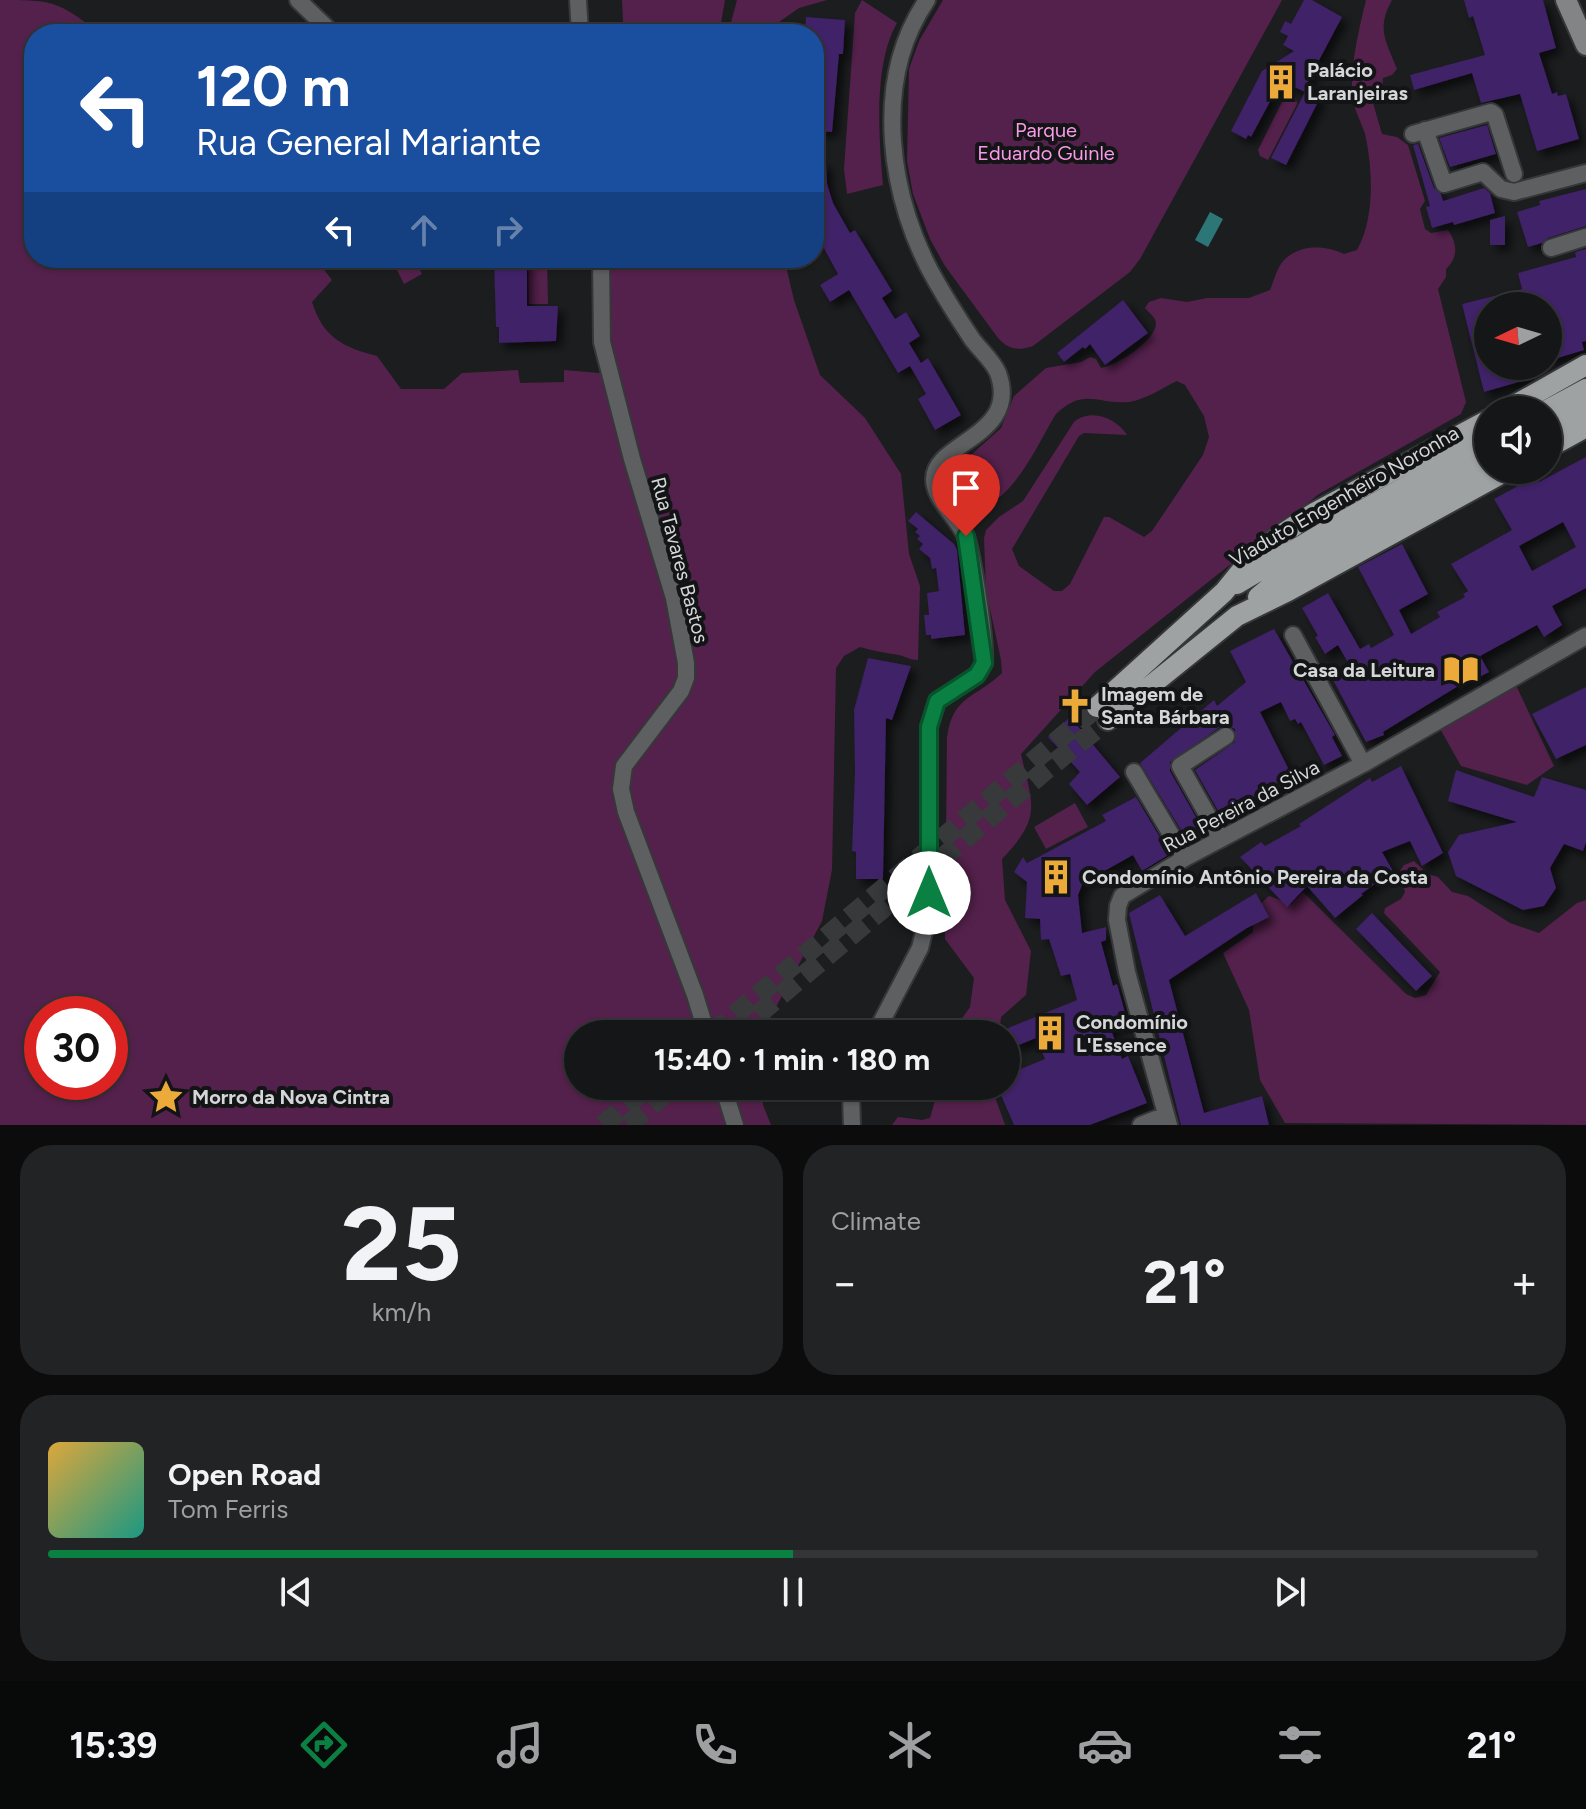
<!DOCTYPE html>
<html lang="en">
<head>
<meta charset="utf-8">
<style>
  body { margin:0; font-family:Figtree,sans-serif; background:#222324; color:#f1f3f6; height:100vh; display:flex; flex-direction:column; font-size:30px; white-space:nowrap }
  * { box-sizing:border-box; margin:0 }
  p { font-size:26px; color:#9d9fa1 }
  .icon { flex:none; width:44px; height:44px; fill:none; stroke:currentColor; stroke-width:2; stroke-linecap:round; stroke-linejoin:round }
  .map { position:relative; height:1125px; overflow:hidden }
  .drawer { display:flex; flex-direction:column; gap:20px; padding:20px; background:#0c0c0d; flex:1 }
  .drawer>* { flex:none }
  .guide { position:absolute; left:24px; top:24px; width:800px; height:244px; border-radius:32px; box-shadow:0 2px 6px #0004,0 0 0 2px #343536; background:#1a4fa0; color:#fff; overflow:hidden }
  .needle { width:52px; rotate:265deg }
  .controls { position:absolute; left:1474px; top:292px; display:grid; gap:16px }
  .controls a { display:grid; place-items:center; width:88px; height:88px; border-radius:50%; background:#151617; box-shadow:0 2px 6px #0004,0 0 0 2px #343536; font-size:40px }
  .speed { position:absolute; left:24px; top:996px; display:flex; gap:16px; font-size:40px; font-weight:700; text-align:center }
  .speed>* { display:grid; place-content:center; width:104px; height:104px; border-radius:50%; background:#151617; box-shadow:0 2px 6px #0004,0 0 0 2px #343536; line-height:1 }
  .speed .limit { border:12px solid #d22; background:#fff; color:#111 }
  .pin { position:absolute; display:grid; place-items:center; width:68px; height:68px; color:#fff; margin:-82px -34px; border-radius:50% 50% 50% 0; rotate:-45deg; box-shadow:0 0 8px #0007 }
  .pin .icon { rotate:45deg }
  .me { position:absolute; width:88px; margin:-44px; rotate:0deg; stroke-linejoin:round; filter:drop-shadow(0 0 6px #0008) }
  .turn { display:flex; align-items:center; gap:28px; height:168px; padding:0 40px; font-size:36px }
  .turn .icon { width:104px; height:104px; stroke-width:2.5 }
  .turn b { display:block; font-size:56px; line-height:68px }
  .lanes { display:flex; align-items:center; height:76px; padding:0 40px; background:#0003; justify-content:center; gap:40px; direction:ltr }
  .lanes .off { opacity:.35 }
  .big { font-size:60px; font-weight:700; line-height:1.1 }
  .drawer .card { flex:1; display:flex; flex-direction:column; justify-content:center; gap:12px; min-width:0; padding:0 28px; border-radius:32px; background:#222324 }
  .drawer .dial { align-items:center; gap:0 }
  .dial b { font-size:104px; line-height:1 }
  .song { display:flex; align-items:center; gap:24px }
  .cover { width:96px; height:96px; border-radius:12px; background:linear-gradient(135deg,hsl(40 70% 55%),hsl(170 70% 35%)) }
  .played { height:8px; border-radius:4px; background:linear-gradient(90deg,#0b8043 50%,#343536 50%) }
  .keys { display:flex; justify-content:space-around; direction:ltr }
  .heat { display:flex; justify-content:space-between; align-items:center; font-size:44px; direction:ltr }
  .drawer .tiles { flex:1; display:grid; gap:20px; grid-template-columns:1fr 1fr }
  .card:last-child { grid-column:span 2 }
  .trip { position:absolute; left:564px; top:1020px; width:456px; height:80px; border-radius:40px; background:#151617; box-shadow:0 2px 6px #0004,0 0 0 2px #343536; font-weight:700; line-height:80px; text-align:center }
  .dock { display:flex; height:128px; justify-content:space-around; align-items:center; background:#080909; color:#9d9fa1 }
  .dock .icon { width:56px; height:56px }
  .dock .selected { color:#0b8043 }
  .dock b { font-size:36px; color:#f1f3f6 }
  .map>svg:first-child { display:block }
  .green { fill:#54214c; fill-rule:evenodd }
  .water { fill:#2c7677 }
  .building { fill:#3f2067; fill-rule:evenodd; filter:url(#shadow) }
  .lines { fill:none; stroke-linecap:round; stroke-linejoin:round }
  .primary-tunnel { stroke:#38393b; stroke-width:20; stroke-dasharray:20 10; stroke-linecap:butt }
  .street-casing { stroke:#363739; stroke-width:20 }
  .secondary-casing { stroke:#363739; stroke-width:24 }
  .primary-casing { stroke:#363739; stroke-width:24 }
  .street { stroke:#5e5f60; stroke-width:16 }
  .secondary { stroke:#838486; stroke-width:20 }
  .primary { stroke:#9fa2a3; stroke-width:20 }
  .route-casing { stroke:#07532c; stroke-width:20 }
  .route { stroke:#0b8043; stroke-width:14 }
  .labels { text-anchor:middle; stroke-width:8; stroke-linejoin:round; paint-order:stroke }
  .poi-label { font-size:20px; font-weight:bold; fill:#d5d6d7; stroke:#131416; text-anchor:start }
  .park-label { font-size:20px; fill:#f999e7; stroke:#131416 }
  .street-label { font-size:20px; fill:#d5d6d7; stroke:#131416 }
</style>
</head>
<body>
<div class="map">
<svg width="1586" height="1125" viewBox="0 0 1586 1125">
  <defs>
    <filter id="shadow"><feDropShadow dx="6" dy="6" stdDeviation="4" flood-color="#0009"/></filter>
  </defs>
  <rect width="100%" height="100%" fill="#1c1d1f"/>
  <path class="green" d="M 0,0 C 55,0 57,1 101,34 L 34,34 L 34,258 L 315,258 L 332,280 L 312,302 C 323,337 342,347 377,356 L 401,389 L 444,389 L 462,373 L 518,370 L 520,383 L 564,382 L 564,370 L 599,373 L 611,370 L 606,258 L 784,258 L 794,300 L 820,375 L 865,418 L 901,474 L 909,554 L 920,586 L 918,660 C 910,660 907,657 899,655 C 886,653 874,651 860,647 L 844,656 L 836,668 L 832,870 L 822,921 L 768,1022 L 765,1034 L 578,1034 L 578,1086 L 761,1086 L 763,1105 L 771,1125 L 0,1125 ZM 42,1014 L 110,1014 L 110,1082 L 42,1082 Z
    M 622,0 L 725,0 L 719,34 L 618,34 L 623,22 Z
    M 737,0 L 827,0 L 799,8 L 762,34 L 728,34 Z
    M 862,0 L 897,23 C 873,65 879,138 883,185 L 847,194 L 844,169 L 855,13 Z
    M 943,0 L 1282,0 L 1140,259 L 1130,272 L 1033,346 C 1018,351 1009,350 998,338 L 945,266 L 930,239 L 913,194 L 907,161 L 909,69 L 919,41 Z
    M 1366,0 L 1392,0 C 1376,29 1386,41 1397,69 L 1392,75 L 1383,78 L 1382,94 L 1376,97 L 1373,103 L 1382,134 L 1397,137 L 1408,145 L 1425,201 L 1420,209 L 1425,229 L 1431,233 L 1448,230 C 1458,244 1458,258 1446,269 L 1446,277 L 1438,289 L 1466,402 L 1461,414 L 1319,494 L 1095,672 L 1021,754 C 1033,806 1042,817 1002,859 L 1005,900 L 1031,951 L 1026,995 L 1001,1017 L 999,1034 L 951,1034 L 970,1007 L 974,978 L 945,939 L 947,737 C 953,695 975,699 1002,673 L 1001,660 L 986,590 L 984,538 L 986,530 L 999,517 L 1023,501 L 1074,422 C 1091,408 1116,418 1127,435 L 1084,433 L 1079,436 L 1012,549 L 1019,566 L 1054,591 L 1062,591 L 1070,584 L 1104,517 L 1109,517 L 1144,537 L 1152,531 L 1203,455 L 1209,437 L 1204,416 L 1185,385 L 1177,381 C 1162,388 1145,400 1129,402 C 1097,405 1085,387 1056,414 C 1038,442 1006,521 964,504 C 950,499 950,485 952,472 L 1001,428 L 1014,396 L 1046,368 L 1081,362 L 1090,357 L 1096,359 L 1101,368 C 1116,366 1155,341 1156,324 C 1156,317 1149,313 1145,308 L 1149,302 L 1161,298 L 1187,302 L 1207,298 L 1249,298 L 1270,290 C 1274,281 1277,267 1284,260 C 1300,244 1325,245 1344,254 L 1357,250 C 1375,218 1373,169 1365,134 C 1361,121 1352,106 1352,92 C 1351,62 1359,29 1366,0 Z
    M 1289,88 L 1294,90 L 1297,104 L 1268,160 L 1260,156 L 1258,150 Z
    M 391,258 L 414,258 L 422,274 L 404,284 Z
    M 528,258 L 547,258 L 548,304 L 529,304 Z
    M 1514,681 L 1554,766 L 1527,785 L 1461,766 L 1438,725 Z
    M 1075,803 L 1088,827 L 1046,849 L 1034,827 Z
    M 1414,861 L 1428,874 L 1438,877 L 1452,892 L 1468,896 L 1510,923 L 1539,933 L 1577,903 L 1586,900 L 1586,1125 L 1285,1123 L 1260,1080 L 1249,1010 L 1223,953 L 1253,932 L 1253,911 L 1269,896 L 1291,904 L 1303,892 L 1406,994 L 1415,998 L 1426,995 L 1440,972 L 1384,913 L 1385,908 L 1401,899 L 1405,892 L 1399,872 L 1404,865 Z
    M 939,1086 L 991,1086 L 1005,1125 L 892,1125 L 898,1117 L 922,1120 L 930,1118 Z"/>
  <path class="water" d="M 1210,212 L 1223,219 L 1208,247 L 1195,240 Z"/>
  <path class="building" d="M 1304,0 L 1312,0 L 1342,17 L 1308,81 L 1312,94 L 1320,98 L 1286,165 L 1271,158 L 1305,92 L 1281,81 L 1251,137 L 1248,135 L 1246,139 L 1231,131 L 1262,71 L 1294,51 L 1283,45 L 1288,36 L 1280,32 L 1285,21 L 1291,24 Z
    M 1464,0 L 1543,0 L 1556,48 L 1539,53 L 1552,94 L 1557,92 L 1558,96 L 1566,94 L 1579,139 L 1537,151 L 1520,94 L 1481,103 L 1472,73 L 1414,90 L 1410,75 L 1485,55 L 1473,16 L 1469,18 Z
    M 806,17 L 845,20 L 843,54 L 839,54 L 832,132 L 814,131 L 814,34 L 805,34 Z
    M 1487,125 L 1496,154 L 1450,167 L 1439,138 Z
    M 1418,144 L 1434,188 L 1441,194 L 1443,201 L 1484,188 L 1490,193 L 1495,213 L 1454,225 L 1453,222 L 1432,228 L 1426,207 L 1430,206 L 1413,145 Z
    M 826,162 L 827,184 L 833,203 L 850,233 L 855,230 L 892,291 L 882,298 L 895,319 L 906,312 L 920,336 L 909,343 L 921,363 L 928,358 L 961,415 L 935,430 L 918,399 L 926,394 L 910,366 L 898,373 L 849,290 L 830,302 L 820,285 L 838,274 L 814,230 L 814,163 Z
    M 1586,189 L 1586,226 L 1548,238 L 1542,243 L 1528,247 L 1517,212 L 1540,205 L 1539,201 Z
    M 1505,216 L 1505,245 L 1490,245 L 1490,220 Z
    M 1586,249 L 1586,341 L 1582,342 L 1584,350 L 1548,361 L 1548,306 L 1488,306 L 1488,366 L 1525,366 L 1529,379 L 1484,392 L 1462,304 L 1522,289 L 1518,273 L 1576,257 L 1575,252 Z
    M 494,258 L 527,258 L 527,306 L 558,306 L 556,341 L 499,343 L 499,327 L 496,327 Z
    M 1123,300 L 1148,333 L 1105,365 L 1090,344 L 1085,349 L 1083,347 L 1064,362 L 1057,353 Z
    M 1586,457 L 1586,588 L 1552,606 L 1562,625 L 1544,637 L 1537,625 L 1480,656 L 1489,672 L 1474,680 L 1473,677 L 1383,732 L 1384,735 L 1366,742 L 1332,678 L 1351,668 L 1338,645 L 1325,654 L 1315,637 L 1318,636 L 1302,608 L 1328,593 L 1360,649 L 1369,644 L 1371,648 L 1394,635 L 1358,567 L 1402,544 L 1428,594 L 1399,610 L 1411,634 L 1440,617 L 1437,612 L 1465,597 L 1463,594 L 1468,591 L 1451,564 L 1512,530 L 1494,499 L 1536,476 L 1539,482 ZM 1563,522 L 1576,547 L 1532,571 L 1519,546 Z
    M 916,512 L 954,544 L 957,550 L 965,635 L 931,639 L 931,635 L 926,635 L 924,615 L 929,615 L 927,593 L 939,591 L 936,568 L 932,569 L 930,558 L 919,549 L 923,544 L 917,539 L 920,536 L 915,532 L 918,529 L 908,521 Z
    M 1274,629 L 1335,735 L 1332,737 L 1342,756 L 1324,765 L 1301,722 L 1298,724 L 1295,719 L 1290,721 L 1281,702 L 1260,712 L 1295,782 L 1254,802 L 1256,805 L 1225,823 L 1195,770 L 1235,742 L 1235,729 L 1226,725 L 1220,727 L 1170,762 L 1170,771 L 1206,835 L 1189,843 L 1140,763 L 1214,700 L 1217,706 L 1246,682 L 1230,651 Z
    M 868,658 L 911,666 L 892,720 L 886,718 L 883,879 L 856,879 L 856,852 L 852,851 L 855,772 L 854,710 Z
    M 1586,687 L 1586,745 L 1556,759 L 1532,714 Z
    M 1070,717 L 1120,777 L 1087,805 L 1069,784 L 1080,772 L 1048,737 Z
    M 1401,766 L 1443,853 L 1422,866 L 1410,841 L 1382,852 L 1393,871 L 1361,894 L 1363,895 L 1335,918 L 1307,886 L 1287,907 L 1240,857 L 1261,842 L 1265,846 L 1301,826 L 1299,824 L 1370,778 L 1372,782 Z
    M 1456,770 L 1534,797 L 1542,777 L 1586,790 L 1586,842 L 1583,851 L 1564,844 L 1550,868 L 1556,888 L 1544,906 L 1523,910 L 1456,876 L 1448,852 L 1459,835 L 1517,822 L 1448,801 Z
    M 1136,797 L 1170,854 L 1142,871 L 1133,855 L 1083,883 L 1078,895 L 1082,933 L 1106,927 L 1106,940 L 1101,942 L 1113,986 L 1117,984 L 1128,1023 L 1111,1030 L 1122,1059 L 1128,1056 L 1147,1103 L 1090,1125 L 1014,1125 L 997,1086 L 1006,1086 L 1006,1075 L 1045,1059 L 1036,1038 L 1014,1047 L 1008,1028 L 1077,1000 L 1070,974 L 1061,976 L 1049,939 L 1041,940 L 1040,919 L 1025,918 L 1027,882 L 1014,872 L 1023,857 L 1027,863 L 1106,821 L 1102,815 Z
    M 1256,893 L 1269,917 L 1247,928 L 1169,980 L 1204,1113 L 1262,1096 L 1269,1125 L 1181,1125 L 1129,913 L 1160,895 L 1185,936 Z
    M 1372,913 L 1432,976 L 1416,991 L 1356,929 Z"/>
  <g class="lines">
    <path class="primary-tunnel" d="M 712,1034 L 1097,707
      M 735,1034 L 1047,769 L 1108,720
      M 603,1125 L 649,1086
      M 628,1125 L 674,1086"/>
    <g class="street-casing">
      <path id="street" d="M 298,0 L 327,28
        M 578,0 L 580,34
        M 1425,130 L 1444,184 L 1483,172 L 1501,189 L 1514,192 L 1586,173
        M 1413,134 L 1491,112 L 1495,115 L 1514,174
        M 1551,248 L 1586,237
        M 601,258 L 602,342 L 632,459 L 674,598 L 686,663 L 686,678 L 681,691 L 624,766 L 621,789 L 626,812 L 695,995 L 707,1034
        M 1293,635 L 1363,764
        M 1134,772 L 1185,858
        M 1221,839 L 1180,766 L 1226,736
        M 875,1034 L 920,948 L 925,928 L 929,893 L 929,727 L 937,701 L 977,675 L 984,663 C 986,643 973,556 966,537 C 958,518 934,500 934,479 C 934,442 1021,436 998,373 C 993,361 980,350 972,339 C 960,321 948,302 937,283 C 889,201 871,82 927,0
        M 723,1086 L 735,1125
        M 852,1125 L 851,1095 L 855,1086
        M 1141,1125 L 1166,1115
        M 1169,1125 L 1127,972 L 1117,920 L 1118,906 L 1122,896 L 1185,858 L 1363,764 L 1586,636"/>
    </g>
    <g class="secondary-casing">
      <path id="secondary" d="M 1566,0 L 1586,45"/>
    </g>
    <g class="primary-casing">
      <path id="primary" d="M 1506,410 L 1586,365
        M 1547,410 L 1586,389
        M 1548,428 L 1586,407
        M 1548,448 L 1586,427
        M 1237,584 L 1348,518 L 1488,442
        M 1258,597 L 1286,574 L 1488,462
        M 1097,707 L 1224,592 L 1250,560 L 1279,536 L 1314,513 L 1488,420
        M 1108,720 L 1237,616 L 1288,591 L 1508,470"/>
    </g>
    <use href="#street" class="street"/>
    <use href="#secondary" class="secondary"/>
    <use href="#primary" class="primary"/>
  </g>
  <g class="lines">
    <g class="route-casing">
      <path id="route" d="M 929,893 L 929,727 L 937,701 L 977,675 L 984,663 L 966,536"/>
    </g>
    <use href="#route" class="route"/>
  </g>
  <defs>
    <g id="building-bare" transform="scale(2.76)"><path d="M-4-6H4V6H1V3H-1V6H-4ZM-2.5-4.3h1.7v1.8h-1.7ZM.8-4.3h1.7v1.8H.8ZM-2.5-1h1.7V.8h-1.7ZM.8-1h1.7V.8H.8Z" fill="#ebaa39" stroke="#131416" stroke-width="2.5" paint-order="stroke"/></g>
    <g id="library-bare" transform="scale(2.76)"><path d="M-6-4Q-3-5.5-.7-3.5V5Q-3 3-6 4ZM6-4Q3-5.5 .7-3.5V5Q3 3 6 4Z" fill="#ebaa39" stroke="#131416" stroke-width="2.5" paint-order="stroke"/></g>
    <g id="church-bare" transform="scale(2.76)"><path d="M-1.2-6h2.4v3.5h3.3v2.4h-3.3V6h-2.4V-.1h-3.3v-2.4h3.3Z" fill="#ebaa39" stroke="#131416" stroke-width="2.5" paint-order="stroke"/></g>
    <g id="sight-bare" transform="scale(2.76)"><path d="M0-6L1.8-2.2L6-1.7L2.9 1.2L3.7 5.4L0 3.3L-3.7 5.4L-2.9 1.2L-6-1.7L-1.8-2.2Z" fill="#ebaa39" stroke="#131416" stroke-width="2.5" paint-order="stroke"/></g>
  </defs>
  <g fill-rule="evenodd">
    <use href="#building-bare" x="1281" y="82"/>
    <use href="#library-bare" x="1461" y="670"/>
    <use href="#church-bare" x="1075" y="706"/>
    <use href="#building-bare" x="1056" y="877"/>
    <use href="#building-bare" x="1050" y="1033"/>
    <use href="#sight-bare" x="166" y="1097"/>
  </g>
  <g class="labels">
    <g class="poi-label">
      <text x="1307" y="77">Palácio<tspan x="1307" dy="23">Laranjeiras</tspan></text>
      <text x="1435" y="677" text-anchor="end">Casa da Leitura</text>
      <text x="1101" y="701">Imagem de<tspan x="1101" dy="23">Santa Bárbara</tspan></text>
      <text x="1082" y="884">Condomínio Antônio Pereira da Costa</text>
      <text x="1076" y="1029">Condomínio<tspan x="1076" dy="23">L'Essence</tspan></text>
      <text x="192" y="1104">Morro da Nova Cintra</text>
    </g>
    <g class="park-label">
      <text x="1046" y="137">Parque<tspan x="1046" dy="23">Eduardo Guinle</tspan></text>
    </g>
    <g class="street-label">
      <text transform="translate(1344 496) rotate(-30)" y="7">Viaduto Engenheiro Noronha</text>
      <text transform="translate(680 560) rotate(75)" y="7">Rua Tavares Bastos</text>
      <text transform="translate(1241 806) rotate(-28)" y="7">Rua Pereira da Silva</text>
    </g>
  </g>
</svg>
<div class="controls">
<a><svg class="needle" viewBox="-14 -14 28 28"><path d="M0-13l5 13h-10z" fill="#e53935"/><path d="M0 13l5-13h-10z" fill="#9d9fa1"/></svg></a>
<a><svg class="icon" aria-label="sound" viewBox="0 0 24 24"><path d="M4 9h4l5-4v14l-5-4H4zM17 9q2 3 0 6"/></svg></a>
</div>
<div class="speed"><div class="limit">30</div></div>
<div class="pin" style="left:966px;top:536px;background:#d93025"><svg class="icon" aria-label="arrive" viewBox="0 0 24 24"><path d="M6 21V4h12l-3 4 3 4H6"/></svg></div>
<svg class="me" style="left:929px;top:893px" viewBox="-20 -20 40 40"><circle r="19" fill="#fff"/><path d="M0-13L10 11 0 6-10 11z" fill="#0b8043"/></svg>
<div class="trip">15:40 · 1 min · 180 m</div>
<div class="guide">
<div class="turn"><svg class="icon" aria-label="left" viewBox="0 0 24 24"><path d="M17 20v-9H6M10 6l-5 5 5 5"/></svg><div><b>120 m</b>Rua General Mariante</div></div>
<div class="lanes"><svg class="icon" aria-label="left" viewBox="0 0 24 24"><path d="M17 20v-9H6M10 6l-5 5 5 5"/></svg><svg class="icon off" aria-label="ahead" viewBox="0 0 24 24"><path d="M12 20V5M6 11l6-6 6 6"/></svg><svg class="icon off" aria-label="right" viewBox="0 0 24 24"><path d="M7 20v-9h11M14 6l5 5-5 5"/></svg></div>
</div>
</div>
<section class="drawer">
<div class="tiles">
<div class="card dial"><b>25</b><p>km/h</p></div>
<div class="card"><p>Climate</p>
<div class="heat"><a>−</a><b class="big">21°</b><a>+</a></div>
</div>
<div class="card">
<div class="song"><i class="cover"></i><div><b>Open Road</b><p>Tom Ferris</p></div></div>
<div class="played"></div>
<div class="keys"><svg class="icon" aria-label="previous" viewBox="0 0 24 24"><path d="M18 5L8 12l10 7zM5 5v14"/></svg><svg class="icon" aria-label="pause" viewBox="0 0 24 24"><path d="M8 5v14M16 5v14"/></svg><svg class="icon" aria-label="next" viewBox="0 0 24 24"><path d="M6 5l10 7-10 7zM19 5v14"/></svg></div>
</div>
</div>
</section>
<nav class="dock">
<b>15:39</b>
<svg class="icon selected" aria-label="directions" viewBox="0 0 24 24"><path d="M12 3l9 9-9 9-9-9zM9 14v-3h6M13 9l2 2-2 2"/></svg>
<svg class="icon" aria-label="music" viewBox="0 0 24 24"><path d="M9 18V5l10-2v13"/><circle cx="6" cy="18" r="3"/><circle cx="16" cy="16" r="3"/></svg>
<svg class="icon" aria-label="phone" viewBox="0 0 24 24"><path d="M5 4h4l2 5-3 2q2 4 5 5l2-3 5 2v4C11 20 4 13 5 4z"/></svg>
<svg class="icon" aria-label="climate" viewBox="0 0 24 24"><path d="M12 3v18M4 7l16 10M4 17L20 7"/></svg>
<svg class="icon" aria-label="car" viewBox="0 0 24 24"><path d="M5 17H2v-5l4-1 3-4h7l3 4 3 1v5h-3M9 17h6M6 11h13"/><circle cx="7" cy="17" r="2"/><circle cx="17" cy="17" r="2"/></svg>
<svg class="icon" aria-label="filters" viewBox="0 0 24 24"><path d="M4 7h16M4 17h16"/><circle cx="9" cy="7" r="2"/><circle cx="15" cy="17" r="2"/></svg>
<b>21°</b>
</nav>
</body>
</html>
